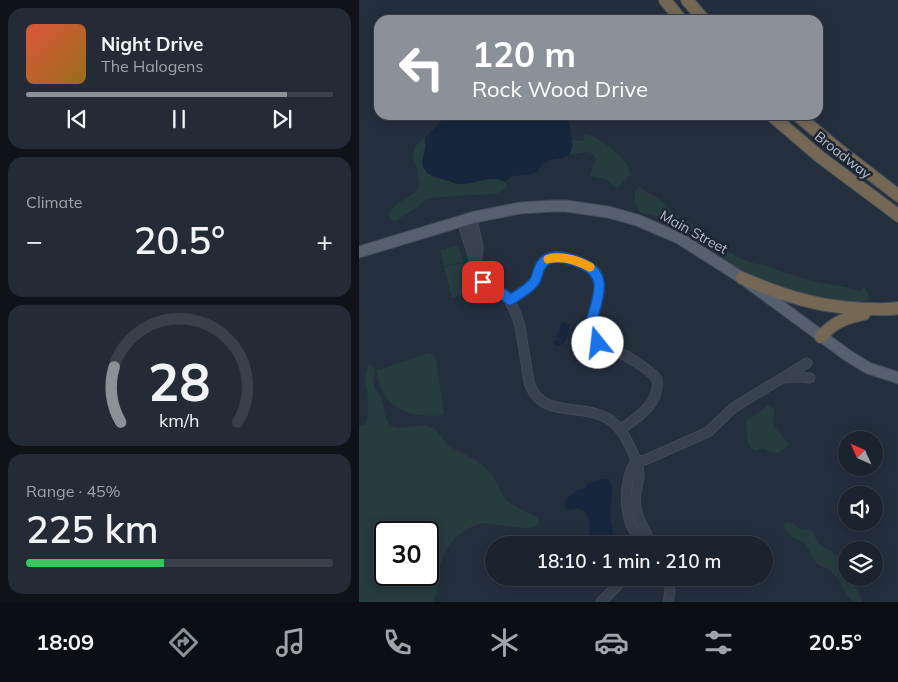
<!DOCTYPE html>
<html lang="en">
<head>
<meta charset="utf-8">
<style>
  body { margin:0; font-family:Mulish,sans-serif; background:#242b36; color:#f1f3f6; height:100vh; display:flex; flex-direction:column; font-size:19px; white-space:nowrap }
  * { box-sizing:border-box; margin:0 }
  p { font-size:16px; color:#a0a4aa }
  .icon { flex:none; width:28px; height:28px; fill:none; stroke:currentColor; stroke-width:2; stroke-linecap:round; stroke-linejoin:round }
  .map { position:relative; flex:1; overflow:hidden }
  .panel { display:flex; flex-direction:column; gap:8px; padding:8px; background:#0f1319; width:359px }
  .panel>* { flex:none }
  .top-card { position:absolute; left:15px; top:15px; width:449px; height:105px; border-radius:15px; box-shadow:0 2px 12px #0003,0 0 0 1px #39404a; background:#8c9099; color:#fff; overflow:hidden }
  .needle { width:32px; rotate:315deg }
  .tools { position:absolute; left:479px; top:431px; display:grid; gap:10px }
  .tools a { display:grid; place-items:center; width:45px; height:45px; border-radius:50%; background:#1b232e; box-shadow:0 2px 12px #0003,0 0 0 1px #39404a; font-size:25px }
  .speed { position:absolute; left:15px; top:521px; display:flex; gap:10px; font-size:25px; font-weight:700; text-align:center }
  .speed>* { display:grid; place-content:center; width:65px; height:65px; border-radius:50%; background:#1b232e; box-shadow:0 2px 12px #0003,0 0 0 1px #39404a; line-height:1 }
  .speed .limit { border:2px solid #111; border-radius:8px; background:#fff; color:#111 }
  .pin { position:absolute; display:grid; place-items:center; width:42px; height:42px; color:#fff; margin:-21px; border-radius:10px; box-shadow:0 2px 8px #0006 }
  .me { position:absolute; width:55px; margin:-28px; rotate:344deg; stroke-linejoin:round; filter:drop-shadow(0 0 4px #0008) }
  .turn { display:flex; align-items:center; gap:18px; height:105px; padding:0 15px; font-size:22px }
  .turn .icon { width:65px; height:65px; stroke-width:2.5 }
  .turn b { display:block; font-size:35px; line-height:42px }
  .big { font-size:38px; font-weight:600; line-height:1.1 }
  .panel .card { flex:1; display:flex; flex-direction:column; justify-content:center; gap:8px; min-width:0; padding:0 18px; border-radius:15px; background:#242b36 }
  .panel .dial { align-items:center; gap:0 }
  .dial svg { height:130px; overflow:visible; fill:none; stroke:#39404a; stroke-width:7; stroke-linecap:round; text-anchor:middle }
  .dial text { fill:#f1f3f6; stroke:none }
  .song { display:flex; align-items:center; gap:15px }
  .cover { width:60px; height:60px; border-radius:8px; background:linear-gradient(135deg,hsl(10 70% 55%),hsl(40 70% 35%)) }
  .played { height:5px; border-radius:2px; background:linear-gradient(90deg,#8c9099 85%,#39404a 85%) }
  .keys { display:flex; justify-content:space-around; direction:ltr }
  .heat { display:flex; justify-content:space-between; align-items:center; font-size:28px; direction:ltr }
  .charge { height:8px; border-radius:4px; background:linear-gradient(90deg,#34c759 45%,#39404a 0) }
  .trip { position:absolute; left:126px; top:536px; width:288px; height:50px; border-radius:25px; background:#1b232e; box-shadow:0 2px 12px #0003,0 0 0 1px #39404a; font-weight:600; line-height:50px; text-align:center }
  .menu { display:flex; height:80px; justify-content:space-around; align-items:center; background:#0b0e12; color:#a0a4aa }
  .menu .icon { width:35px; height:35px }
  .menu .selected { color:#8c9099 }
  .menu b { font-size:22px; color:#f1f3f6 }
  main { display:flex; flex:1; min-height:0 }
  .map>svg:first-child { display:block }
  .green { fill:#263c3f; fill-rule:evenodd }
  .water { fill:#17263c }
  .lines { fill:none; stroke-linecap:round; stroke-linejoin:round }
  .minor-casing { stroke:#414a57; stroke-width:11 }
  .major-casing { stroke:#414a57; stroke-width:13 }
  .highway-casing { stroke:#434c59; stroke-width:14 }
  .minor { stroke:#38414e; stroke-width:9 }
  .major { stroke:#56606e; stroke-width:11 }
  .highway { stroke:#746855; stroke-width:12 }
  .route-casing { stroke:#114b97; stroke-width:12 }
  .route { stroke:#1a73e8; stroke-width:9 }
  .slow { stroke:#f59e0b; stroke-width:9 }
  .labels { text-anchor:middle; stroke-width:5; stroke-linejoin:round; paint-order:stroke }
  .street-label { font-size:14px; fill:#b4bcc9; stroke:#1d2633 }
</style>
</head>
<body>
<main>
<section class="panel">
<div class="card">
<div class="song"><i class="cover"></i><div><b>Night Drive</b><p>The Halogens</p></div></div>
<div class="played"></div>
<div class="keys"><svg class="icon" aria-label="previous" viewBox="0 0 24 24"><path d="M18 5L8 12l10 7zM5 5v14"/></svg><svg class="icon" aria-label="pause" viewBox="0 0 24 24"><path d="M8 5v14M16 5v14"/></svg><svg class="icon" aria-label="next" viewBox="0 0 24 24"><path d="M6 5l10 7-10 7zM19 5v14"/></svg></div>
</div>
<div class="card"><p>Climate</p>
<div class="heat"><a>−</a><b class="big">20.5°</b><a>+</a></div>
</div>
<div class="card dial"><svg viewBox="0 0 100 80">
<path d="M14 69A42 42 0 1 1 86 69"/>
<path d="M14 69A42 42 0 0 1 10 35" stroke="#8c9099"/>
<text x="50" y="56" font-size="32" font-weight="700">28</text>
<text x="50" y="72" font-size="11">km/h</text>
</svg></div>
<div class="card"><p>Range · 45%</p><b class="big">225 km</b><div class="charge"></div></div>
</section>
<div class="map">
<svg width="540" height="602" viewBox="0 0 540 602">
  <rect width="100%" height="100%" fill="#242f3e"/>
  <path class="green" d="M 228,134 C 239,137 264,156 269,166 C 269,167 271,173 272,174 L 258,188 C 254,186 252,183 248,180 C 242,177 236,178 231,175 L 237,159 C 232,147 220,154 210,155 L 214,147 L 213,140 L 224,141 L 225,138 L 225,135 Z
    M 66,138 L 66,149 L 63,162 L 64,167 L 73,177 L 86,179 L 97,184 L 104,184 L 136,178 L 142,179 L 146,182 L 148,185 L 148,187 L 143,191 L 136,194 L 109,195 L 71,198 L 66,200 L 60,206 L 36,221 L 33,220 L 30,216 C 31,201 56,198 60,187 C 61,184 60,183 59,179 C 59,176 58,172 58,168 C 57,164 56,164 55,161 C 52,150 58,143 66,138 Z
    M 280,187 L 303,201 L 312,211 L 321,217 L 350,235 L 369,252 L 383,259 L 397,264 L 402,264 L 426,273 L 461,283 L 492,288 L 501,291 L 505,288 C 510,292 511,295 508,301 L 497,301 L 489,304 L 440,295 L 400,279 L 374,265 L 341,239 L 333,236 L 319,226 L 300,217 L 285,214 L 281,212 L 276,202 L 276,191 Z
    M 99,245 L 104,262 L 85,266 L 81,250 Z
    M 104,263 L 112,293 L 93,298 L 85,267 Z
    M 70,353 L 75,356 L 76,354 L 85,415 C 62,418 34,414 23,391 C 20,385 19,378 17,371 Z
    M 10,364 C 21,369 13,376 15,385 C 16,391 22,394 23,399 C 27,411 23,426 40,428 L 64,425 L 75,428 L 90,446 L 115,459 L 127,468 L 134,476 L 143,494 L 147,500 L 156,506 L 179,518 L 180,521 C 175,538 134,519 119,524 C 99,532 85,546 81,568 C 80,580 80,591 74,602 L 0,602 L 0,426 L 6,425 L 8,421 C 9,412 10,400 8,392 C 6,381 5,373 10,364 ZM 69,532 L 69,575 L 26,575 L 26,532 Z
    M 409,405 L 414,408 C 417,414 413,418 414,424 C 415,429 426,438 429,443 L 429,446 L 419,453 L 416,453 L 412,452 L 404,448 L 396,451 C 389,446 388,442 388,433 C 388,429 386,425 387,421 L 398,414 Z
    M 426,522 L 434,523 L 442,530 C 457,526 453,534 459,542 C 461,545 466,547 469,549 C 480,555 488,564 488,578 L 490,578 C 495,586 501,593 503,602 L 495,602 L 489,597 L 479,578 L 471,570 L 460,565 L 456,561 L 446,543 L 434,538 L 425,528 Z"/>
  <path class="water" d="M 87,115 L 208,115 C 210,129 217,142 210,155 L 208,155 L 203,158 L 190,160 L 183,165 L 180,169 L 180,171 C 171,176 162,175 153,176 L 146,182 C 132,174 119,183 105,184 C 97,185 92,181 86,180 C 77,177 67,176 64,166 C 62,160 65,155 66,150 C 67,146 66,142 66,138 L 81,123 Z
    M 203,322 L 211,325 C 209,330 207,341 205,344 L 197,346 L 195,343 L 196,341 L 198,339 L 202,341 L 203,340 L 197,337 Z
    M 245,479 L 249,479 L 253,485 L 253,492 L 251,516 L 254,533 L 252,538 L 245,545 L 223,545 C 224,543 227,541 228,539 C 233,530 232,512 221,509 C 213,507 212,514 205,507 L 206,500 L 218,490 L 224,489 L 230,483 Z"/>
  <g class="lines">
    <g class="minor-casing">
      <path id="minor" d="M 103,221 L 117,265 L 119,247 L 113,218
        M 117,265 L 124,282 L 148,296 L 157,314 L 161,326 L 170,382 C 183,424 231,398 257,425 C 266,434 281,463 280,476 C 279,486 275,496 277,506 C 278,520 288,531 292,545
        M 151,300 C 159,295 170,289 175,282 C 181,274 179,264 189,259 C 200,253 231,263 238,274 C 241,280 240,287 240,293 L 230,330 L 232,337 C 240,345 251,348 261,353 C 270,357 292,371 298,379 C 301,404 279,417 261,430
        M 427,378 L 441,377 L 451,378
        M 277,461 L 286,460 L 349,432 L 374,408 L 448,363
        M 277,461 C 266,478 265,503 271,522 C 274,530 280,538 286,545
        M 242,602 L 266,578
        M 309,602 L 311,591 L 310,578"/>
    </g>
    <g class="major-casing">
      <path id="major" d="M 0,252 L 116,217 L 161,208 L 194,206 L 207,206 L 249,212 L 278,220 L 320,238 L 383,278 L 488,355 L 509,368 L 540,378"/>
    </g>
    <g class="highway-casing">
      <path id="highway" d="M 306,0 L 322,20
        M 328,0 L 345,20
        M 412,115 L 461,157 L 540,216
        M 438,115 L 480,150 L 540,196
        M 383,278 C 425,296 462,308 508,309 C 518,309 529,310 540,308
        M 462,337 C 474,322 487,318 505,314"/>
    </g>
    <use href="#minor" class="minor"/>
    <use href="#major" class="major"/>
    <use href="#highway" class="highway"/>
  </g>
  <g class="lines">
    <g class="route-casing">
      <path id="route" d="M 124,282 L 144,294 L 151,300 C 159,295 170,289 175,282 C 179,277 178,272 181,267 C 189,251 209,258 222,263 C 250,274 239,297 233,319 C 232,324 229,330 231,334 C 232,338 236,340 239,343"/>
    </g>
    <use href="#route" class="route"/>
    <path class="slow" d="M 189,259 C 204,255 218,260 231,267"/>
  </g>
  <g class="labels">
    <g class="street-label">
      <text transform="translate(484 155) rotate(38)" y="5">Broadway</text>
      <text transform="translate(335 232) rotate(29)" y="5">Main Street</text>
    </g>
  </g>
</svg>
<div class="tools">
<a><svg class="needle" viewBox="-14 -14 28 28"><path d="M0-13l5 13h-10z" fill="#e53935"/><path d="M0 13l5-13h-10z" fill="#a0a4aa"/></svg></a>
<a><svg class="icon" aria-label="sound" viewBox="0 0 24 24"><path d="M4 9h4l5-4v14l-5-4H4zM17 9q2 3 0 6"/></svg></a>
<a><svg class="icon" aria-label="layers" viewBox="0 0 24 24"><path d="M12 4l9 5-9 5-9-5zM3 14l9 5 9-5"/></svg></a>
</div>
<div class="speed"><div class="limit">30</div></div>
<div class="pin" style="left:124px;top:282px;background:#d93025"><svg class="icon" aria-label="arrive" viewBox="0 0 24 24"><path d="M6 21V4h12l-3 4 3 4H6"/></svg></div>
<svg class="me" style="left:239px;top:343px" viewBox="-20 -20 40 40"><circle r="19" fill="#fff"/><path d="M0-13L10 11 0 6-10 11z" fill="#1a73e8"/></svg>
<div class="trip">18:10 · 1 min · 210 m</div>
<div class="top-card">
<div class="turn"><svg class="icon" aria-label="left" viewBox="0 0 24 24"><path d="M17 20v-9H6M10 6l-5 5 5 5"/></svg><div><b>120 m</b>Rock Wood Drive</div></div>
</div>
</div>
</main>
<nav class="menu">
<b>18:09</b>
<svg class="icon selected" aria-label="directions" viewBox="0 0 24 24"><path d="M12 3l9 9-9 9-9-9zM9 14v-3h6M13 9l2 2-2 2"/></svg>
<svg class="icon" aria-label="music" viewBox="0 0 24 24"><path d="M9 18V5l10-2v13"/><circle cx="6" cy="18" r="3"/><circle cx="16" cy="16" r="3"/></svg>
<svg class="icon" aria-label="phone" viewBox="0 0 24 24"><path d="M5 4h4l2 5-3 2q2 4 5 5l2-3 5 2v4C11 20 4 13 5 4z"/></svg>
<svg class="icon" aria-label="climate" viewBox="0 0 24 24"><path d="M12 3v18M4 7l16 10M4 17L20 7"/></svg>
<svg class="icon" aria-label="car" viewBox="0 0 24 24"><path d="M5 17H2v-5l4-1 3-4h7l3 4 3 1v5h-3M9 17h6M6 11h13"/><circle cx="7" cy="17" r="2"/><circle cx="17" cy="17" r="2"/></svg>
<svg class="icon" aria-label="filters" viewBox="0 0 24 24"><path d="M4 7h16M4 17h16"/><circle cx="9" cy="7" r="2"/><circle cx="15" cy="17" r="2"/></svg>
<b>20.5°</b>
</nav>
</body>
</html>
